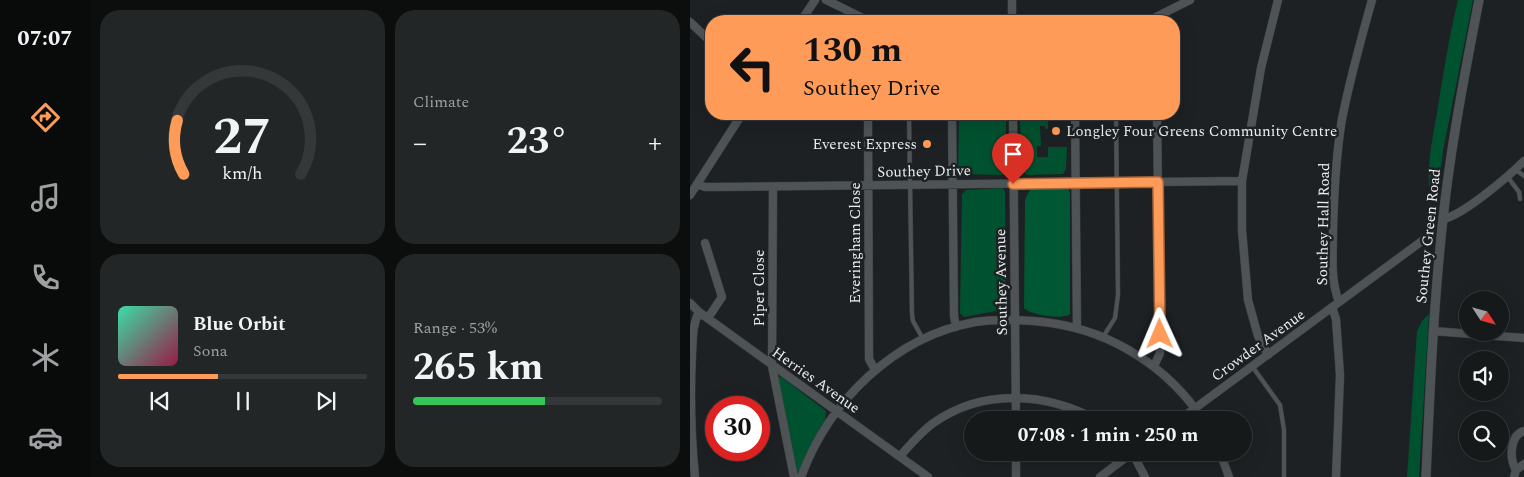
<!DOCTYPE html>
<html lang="en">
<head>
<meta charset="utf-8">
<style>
  body { margin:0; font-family:Spectral,serif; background:#232627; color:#f1f3f6; height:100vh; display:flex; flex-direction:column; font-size:19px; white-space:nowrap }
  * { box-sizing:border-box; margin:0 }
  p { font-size:16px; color:#9ea0a2 }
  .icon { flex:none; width:28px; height:28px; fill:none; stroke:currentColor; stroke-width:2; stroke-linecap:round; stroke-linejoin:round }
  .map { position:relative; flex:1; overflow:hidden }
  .drawer { display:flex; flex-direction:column; gap:10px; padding:10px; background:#0c0e0e; width:600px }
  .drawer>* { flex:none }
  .top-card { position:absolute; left:15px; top:15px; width:475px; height:105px; border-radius:20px; box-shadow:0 5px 20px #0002,0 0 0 1px #353839; background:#fe9b59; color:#111; overflow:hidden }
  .needle { width:32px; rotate:126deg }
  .buttons { position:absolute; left:769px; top:291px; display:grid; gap:10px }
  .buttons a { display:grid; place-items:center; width:50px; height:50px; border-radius:50%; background:#16191a; box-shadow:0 5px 20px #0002,0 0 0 1px #353839; font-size:25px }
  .speed { position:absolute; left:15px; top:396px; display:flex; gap:10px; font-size:25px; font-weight:700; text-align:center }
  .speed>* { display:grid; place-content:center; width:65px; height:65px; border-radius:50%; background:#16191a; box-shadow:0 5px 20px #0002,0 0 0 1px #353839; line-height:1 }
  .speed .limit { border:8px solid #d22; background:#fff; color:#111 }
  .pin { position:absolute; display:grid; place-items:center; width:42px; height:42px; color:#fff; margin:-51px -21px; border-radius:50% 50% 50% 0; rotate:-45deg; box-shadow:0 0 5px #0007 }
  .pin .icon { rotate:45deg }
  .me { position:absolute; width:55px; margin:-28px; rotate:359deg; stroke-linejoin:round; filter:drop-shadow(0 0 4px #0008) }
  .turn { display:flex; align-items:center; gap:18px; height:105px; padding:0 15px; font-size:22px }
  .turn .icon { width:65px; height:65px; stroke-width:2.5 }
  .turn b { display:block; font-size:35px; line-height:42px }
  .big { font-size:38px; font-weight:700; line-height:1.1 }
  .drawer .widget { flex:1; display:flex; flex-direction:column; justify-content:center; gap:8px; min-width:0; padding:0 18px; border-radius:20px; background:#232627 }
  .drawer .dial { align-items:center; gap:0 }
  .dial svg { height:130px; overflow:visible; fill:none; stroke:#353839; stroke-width:7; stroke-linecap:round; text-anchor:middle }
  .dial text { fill:#f1f3f6; stroke:none }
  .song { display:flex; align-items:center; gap:15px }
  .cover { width:60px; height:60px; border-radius:8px; background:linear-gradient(135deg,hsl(160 70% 55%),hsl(340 70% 35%)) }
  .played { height:5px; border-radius:2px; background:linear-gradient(90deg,#fe9b59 40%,#353839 40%) }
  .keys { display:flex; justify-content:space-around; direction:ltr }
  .heat { display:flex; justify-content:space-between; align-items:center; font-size:28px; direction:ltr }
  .charge { height:8px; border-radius:4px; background:linear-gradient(90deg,#34c759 53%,#353839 0) }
  .drawer .tiles { flex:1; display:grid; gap:10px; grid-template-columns:repeat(2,1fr) }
  .trip { position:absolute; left:274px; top:411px; width:288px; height:50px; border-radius:25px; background:#16191a; box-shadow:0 5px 20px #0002,0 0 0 1px #353839; font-weight:700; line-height:50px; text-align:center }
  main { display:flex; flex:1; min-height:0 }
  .dock { display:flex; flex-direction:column; width:90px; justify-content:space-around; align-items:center; background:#090a0a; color:#9ea0a2 }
  .dock .icon { width:35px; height:35px }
  .dock .selected { color:#fe9b59 }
  .dock b { font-size:22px; color:#f1f3f6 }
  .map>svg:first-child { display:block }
  .green { fill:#00512f }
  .forest { fill:#005733 }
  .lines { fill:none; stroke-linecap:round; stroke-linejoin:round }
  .service-casing { stroke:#393c3e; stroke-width:5 }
  .minor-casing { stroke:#393c3e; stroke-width:9 }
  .tertiary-casing { stroke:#393c3e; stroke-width:10 }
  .service { stroke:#4e5355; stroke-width:4 }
  .minor { stroke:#4e5355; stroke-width:8 }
  .tertiary { stroke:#4e5355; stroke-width:9 }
  .route-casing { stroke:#a5653a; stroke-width:12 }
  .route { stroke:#fe9b59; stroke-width:9 }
  .poi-dot { fill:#fe9b59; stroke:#1d2123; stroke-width:2 }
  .labels { text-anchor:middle; stroke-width:5; stroke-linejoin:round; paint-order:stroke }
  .poi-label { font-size:15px; fill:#eaedee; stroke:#1d2123; text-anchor:start }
  .street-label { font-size:15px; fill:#eaedee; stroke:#1d2123 }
</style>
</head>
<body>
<main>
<nav class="dock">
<b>07:07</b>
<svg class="icon selected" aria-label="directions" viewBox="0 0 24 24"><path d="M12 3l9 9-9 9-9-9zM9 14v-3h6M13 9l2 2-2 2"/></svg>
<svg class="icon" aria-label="music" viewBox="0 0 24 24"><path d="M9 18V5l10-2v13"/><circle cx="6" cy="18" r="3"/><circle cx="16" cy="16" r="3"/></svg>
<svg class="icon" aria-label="phone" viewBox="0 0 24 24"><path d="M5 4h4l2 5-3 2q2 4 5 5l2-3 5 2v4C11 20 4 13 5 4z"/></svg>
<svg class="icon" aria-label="climate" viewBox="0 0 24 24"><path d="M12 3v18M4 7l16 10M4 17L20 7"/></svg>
<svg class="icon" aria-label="car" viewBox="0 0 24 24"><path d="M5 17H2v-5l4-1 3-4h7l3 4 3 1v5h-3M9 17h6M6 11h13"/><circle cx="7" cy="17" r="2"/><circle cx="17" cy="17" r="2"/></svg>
</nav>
<section class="drawer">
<div class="tiles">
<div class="widget dial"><svg viewBox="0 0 100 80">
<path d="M14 69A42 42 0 1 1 86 69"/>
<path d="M14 69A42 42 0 0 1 10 36" stroke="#fe9b59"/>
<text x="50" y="56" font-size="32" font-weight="700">27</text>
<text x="50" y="72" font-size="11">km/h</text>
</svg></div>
<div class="widget"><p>Climate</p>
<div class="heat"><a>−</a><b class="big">23°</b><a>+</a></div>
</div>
<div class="widget">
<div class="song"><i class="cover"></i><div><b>Blue Orbit</b><p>Sona</p></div></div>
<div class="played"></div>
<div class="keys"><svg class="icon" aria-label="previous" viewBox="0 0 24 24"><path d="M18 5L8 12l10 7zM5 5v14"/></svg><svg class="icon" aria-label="pause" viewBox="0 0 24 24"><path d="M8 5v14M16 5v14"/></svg><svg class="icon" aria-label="next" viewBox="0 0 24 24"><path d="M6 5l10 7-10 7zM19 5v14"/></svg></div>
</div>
<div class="widget"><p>Range · 53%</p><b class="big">265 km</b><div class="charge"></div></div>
</div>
</section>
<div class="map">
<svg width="834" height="477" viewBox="0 0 834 477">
  <rect width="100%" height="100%" fill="#1d2123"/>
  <path class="green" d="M 768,0 L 783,0 L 753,151 L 747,199 L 741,201 C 735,173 742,141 747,113 C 753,75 759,37 768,0 Z
    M 269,114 L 316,114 L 316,172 L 312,175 L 268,174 Z
    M 330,114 L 358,114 L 358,129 L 355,129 L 355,126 L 350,126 L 351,146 L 347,146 L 347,157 L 358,157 L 358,147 L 377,147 L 376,169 L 373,174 L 338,175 L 331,171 Z
    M 312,188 L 315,191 L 316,309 L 274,317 L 270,313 L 272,194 L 276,190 Z
    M 739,314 L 729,477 L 717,477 L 727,331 L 732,321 Z
    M 90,376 L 136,411 L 135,422 L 109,472 L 107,471 L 87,381 Z"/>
  <path class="forest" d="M 371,186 L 378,188 L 380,193 L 380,314 C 374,320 340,315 334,308 L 335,200 C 341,181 354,186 371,186 Z"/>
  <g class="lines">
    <g class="service-casing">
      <path id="service" d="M 219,114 L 222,314 L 223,321 L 233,339
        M 826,170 L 834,176
        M 817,176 L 829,192 L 830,199
        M 413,337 L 425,318 L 428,295 L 426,114
        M 562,366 L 590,405 L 594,430 L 594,477"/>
    </g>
    <g class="minor-casing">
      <path id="minor" d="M 136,0 L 179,21
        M 322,0 L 322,21
        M 111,21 L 125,0
        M 458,21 L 500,0
        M 0,22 L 21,42
        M 178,114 L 179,359 L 185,370
        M 262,114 L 264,316 L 266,327
        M 323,114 L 326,420
        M 385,114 L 387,328
        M 7,184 L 15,187 L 24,187 L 552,181
        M 83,187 L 82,366 L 104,477
        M 0,195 L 52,114
        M 753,219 C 772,216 819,176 834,161
        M 15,243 L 32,297 L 18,318
        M 649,302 C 640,279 643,253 643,230 C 644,193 646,155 652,119 C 660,79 671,39 682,0
        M 0,303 L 9,312 L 238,477
        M 642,307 L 646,319 L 650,375 L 646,477
        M 743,331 L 834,338
        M 578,355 L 568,336 L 558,300 L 552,230 L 552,181 L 571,68 L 588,0
        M 464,366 L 470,353 L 467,114
        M 489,420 L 736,238
        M 326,452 L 326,477
        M 442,452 L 455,477
        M 530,452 L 539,477
        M 210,456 C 220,445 230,433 242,424 C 292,388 355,392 407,420
        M 826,470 C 819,458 820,435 834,431
        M 5,477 C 1,436 0,395 2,354 C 3,340 2,325 9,312
        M 111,477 C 139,401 204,337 285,322 C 310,318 336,320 361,323 C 423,332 479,368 513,420
        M 410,477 L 443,452
        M 824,477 L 826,470 L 834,464"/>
    </g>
    <g class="tertiary-casing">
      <path id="tertiary" d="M 736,477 C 740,385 744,293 755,201 C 763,134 776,67 789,0"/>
    </g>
    <use href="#service" class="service"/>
    <use href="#minor" class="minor"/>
    <use href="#tertiary" class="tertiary"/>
  </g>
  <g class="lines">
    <g class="route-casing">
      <path id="route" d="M 323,184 L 468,182 L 470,334"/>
    </g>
    <use href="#route" class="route"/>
  </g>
  <g class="poi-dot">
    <circle cx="366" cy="131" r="5"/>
    <circle cx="237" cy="144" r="5"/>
  </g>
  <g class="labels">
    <g class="poi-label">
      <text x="376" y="136">Longley Four Greens Community Centre</text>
      <text x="227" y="149" text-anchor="end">Everest Express</text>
    </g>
    <g class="street-label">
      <text transform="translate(234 171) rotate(-1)" y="5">Southey Drive</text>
      <text transform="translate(633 224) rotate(-89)" y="5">Southey Hall Road</text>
      <text transform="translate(738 236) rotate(-84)" y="5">Southey Green Road</text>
      <text transform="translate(165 243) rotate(-90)" y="5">Everingham Close</text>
      <text transform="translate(311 282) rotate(-91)" y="5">Southey Avenue</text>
      <text transform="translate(69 288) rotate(-90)" y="5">Piper Close</text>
      <text transform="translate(568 345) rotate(-36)" y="5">Crowder Avenue</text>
      <text transform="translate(126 380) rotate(35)" y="5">Herries Avenue</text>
    </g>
  </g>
</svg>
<div class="buttons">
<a><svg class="needle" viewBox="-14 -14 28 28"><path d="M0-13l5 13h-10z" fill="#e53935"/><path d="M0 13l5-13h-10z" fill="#9ea0a2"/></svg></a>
<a><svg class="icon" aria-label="sound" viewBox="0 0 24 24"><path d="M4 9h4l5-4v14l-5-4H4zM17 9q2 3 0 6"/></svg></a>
<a><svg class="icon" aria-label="search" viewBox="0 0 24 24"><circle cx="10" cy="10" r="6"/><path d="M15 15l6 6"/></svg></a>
</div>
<div class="speed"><div class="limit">30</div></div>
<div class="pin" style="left:323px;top:184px;background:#d93025"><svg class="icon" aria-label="arrive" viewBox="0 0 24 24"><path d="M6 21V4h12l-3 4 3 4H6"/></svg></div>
<svg class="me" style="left:470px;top:334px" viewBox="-20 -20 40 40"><path d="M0-17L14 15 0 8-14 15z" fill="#fe9b59" stroke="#fff" stroke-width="4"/></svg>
<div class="trip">07:08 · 1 min · 250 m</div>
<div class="top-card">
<div class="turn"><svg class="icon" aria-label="left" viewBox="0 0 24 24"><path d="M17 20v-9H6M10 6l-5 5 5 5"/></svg><div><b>130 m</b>Southey Drive</div></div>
</div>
</div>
</main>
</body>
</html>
